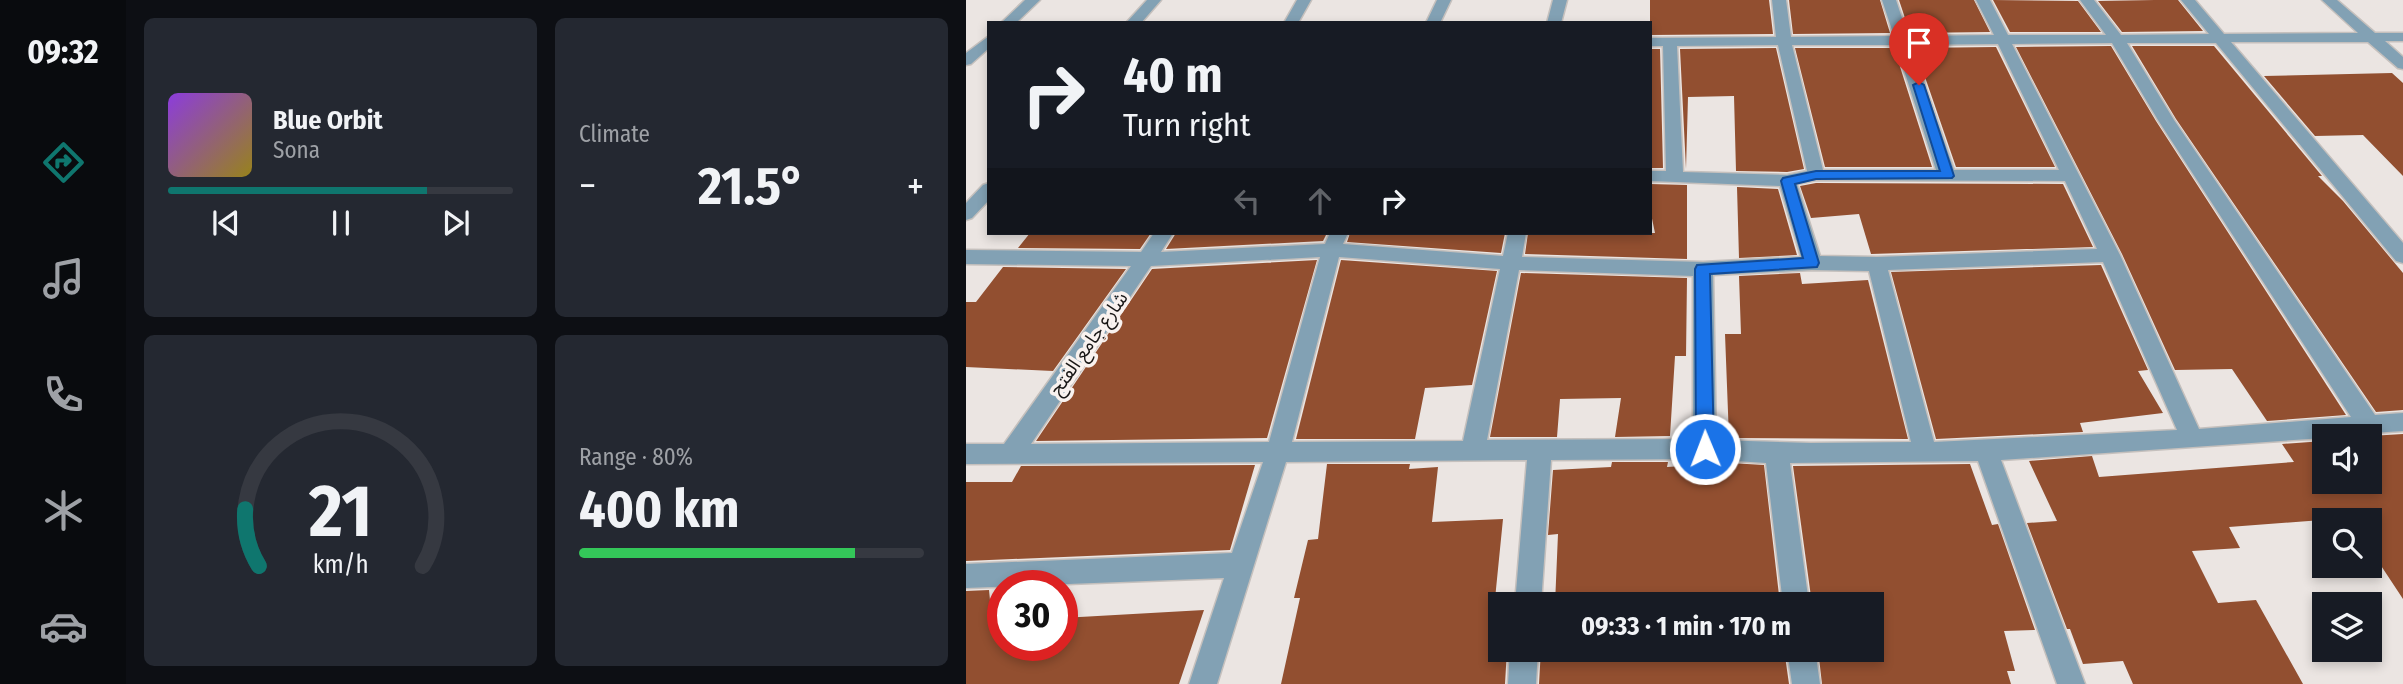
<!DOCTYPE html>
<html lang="en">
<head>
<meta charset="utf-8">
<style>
  body { margin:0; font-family:"Fira Sans Condensed","Noto Sans Arabic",sans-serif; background:#242831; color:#f1f3f6; height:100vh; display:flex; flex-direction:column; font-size:26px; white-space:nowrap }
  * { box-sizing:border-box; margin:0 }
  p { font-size:23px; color:#9ea1a6 }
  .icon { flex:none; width:38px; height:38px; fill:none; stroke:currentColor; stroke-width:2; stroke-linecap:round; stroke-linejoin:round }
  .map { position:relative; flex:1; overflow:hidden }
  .sheet { display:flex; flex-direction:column; gap:18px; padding:18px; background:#0d0f14; width:840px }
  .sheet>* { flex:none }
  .guide { position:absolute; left:21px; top:21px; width:665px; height:214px; border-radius:0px; box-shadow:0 4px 10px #0003; background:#171b24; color:#f1f3f6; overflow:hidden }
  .tools { position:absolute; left:1346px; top:424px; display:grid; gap:14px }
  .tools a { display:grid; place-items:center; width:70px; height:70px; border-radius:0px; background:#171b24; box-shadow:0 4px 10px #0003; font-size:35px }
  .speed { position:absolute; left:21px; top:570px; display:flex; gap:14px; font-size:35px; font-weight:700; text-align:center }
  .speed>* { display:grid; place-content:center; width:91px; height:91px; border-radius:50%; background:#171b24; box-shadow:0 4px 10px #0003; line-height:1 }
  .speed .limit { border:10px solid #d22; background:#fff; color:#111 }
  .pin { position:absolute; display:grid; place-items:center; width:60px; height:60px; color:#fff; margin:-72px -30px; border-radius:50% 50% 50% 0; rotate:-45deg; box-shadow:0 0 7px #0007 }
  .pin .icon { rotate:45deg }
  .me { position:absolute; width:77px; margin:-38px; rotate:359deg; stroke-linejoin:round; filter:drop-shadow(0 0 5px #0008) }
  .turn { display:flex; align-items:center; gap:24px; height:147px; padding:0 21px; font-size:32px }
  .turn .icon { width:91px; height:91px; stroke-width:2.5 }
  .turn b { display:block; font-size:49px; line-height:60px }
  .lanes { display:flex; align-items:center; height:66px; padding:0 21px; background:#0003; justify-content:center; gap:35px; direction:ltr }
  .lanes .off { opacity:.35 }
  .big { font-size:52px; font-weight:700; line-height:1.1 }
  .sheet .widget { flex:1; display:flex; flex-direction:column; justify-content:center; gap:10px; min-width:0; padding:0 24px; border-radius:10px; background:#242831 }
  .sheet .dial { align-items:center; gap:0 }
  .dial svg { height:182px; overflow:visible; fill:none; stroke:#363941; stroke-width:7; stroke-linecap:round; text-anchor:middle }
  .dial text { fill:#f1f3f6; stroke:none }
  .song { display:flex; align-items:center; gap:21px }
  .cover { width:84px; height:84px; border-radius:10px; background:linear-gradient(135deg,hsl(270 70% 55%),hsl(50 70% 35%)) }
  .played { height:7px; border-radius:4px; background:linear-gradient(90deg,#0f766e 75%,#363941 75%) }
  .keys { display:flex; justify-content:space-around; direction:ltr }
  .heat { display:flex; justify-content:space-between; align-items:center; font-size:38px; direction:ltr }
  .charge { height:10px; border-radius:5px; background:linear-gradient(90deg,#34c759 80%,#363941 0) }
  .sheet .tiles { flex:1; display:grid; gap:18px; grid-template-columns:repeat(2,1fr) }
  .trip { position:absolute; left:522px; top:592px; width:396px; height:70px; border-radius:0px; background:#171b24; box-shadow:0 4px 10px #0003; font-weight:700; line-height:70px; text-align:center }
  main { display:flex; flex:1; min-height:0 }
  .menu { display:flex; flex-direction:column; width:126px; justify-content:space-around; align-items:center; background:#090b0e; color:#9ea1a6 }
  .menu .icon { width:49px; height:49px }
  .menu .selected { color:#0f766e }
  .menu b { font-size:32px; color:#f1f3f6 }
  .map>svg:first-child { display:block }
  .building { fill:#924f30 }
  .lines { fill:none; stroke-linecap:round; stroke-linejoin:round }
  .street-casing { stroke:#c5c0bd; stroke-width:3 }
  .street { fill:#82a1b4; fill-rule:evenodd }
  .route { fill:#1a73e8; stroke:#114b97; stroke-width:2 }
  .labels { text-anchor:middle; stroke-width:7; stroke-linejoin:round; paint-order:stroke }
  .street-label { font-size:19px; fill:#191716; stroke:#f9f2ef }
</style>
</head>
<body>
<main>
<nav class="menu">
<b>09:32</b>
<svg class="icon selected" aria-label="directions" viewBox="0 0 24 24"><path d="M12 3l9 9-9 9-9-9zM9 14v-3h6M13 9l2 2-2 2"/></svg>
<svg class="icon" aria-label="music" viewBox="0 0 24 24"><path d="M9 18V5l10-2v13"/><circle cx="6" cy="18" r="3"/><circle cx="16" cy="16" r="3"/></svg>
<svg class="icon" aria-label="phone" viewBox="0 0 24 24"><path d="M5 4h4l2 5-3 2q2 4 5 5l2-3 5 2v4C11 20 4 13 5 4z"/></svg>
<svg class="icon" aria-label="climate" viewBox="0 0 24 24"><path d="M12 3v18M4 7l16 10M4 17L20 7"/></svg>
<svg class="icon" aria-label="car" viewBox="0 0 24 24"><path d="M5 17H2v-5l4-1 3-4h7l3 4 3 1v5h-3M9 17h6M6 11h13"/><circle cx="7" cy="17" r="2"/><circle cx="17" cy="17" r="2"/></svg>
</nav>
<section class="sheet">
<div class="tiles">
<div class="widget">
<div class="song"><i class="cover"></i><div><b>Blue Orbit</b><p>Sona</p></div></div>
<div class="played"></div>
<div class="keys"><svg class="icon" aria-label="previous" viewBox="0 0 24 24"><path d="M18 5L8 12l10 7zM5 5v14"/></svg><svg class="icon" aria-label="pause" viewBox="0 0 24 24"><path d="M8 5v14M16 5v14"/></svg><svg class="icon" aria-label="next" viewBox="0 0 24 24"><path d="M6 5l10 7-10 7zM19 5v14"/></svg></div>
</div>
<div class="widget"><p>Climate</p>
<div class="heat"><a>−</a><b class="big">21.5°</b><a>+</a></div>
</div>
<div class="widget dial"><svg viewBox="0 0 100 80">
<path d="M14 69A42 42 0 1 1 86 69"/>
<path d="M14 69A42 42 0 0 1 8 44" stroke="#0f766e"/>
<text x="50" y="56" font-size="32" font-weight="700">21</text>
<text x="50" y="72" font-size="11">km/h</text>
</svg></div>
<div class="widget"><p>Range · 80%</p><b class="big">400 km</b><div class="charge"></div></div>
</div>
</section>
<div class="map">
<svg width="1437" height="684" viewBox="0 0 1437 684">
  <rect width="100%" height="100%" fill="#ebe5e2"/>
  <path class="building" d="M 684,0 L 803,0 L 807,34 L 684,35 Z
    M 823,0 L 914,0 L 924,33 L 827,34 Z
    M 933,0 L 1008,0 L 1024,32 L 944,33 Z
    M 1027,0 L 1112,1 L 1135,32 L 1044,32 Z
    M 1189,0 L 1212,0 L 1237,31 L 1156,32 L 1132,1 Z
    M 1145,46 L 1190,121 L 1380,415 L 1301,421 L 1266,369 L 1209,370 L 1156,254 L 1050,47 Z
    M 1166,46 L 1248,46 L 1356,176 L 1352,176 L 1377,201 L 1437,273 L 1437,410 L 1410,412 L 1210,119 Z
    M 1030,47 L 1089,167 L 990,167 L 949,48 Z
    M 810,48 L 838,169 L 821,172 L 770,171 L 768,96 L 722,97 L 720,169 L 714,49 Z
    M 829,48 L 928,48 L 966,167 L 859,167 Z
    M 684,49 L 694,49 L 697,168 L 684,168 Z
    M 1426,73 L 1437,83 L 1437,176 L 1397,135 L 1349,136 L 1298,76 Z
    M 850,183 L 1097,184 L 1127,247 L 905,254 L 893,214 L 845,218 L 834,186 Z
    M 684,184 L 721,185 L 721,259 L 559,254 L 562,233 L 689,233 L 684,209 Z
    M 771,187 L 812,189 L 831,255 L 773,258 Z
    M 64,233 L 185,233 L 174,249 L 52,248 Z
    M 210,233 L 361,233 L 357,241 L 200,249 Z
    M 384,233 L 539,233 L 535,253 L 381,242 Z
    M 351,260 L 301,438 L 70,441 L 186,269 Z
    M 375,260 L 531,271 L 506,385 L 459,388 L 449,439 L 330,439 Z
    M 1135,265 L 1182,370 L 1172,371 L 1197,413 L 1114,423 L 1117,432 L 970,439 L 925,272 Z
    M 37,267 L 160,269 L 87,371 L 0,367 L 0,302 L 10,302 Z
    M 555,273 L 721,278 L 720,356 L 709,356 L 704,436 L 649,437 L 655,398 L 594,399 L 591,437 L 524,437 Z
    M 834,273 L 836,284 L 902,280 L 942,439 L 763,438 L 759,334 L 775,334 L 773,276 Z
    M 1437,434 L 1437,599 L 1404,549 L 1404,520 L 1382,518 L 1263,527 L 1274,548 L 1226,551 L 1252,603 L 1290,600 L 1337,684 L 1167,684 L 1157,661 L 1117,664 L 1104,629 L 1101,629 L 1061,523 L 1091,521 L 1063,461 L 1126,456 L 1133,477 L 1328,462 L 1316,444 L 1358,441 L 1358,481 L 1404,481 L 1404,436 Z
    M 646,462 L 702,462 L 701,467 L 764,463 L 798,465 L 814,604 L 589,604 L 592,534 L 582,535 L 587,470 L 645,467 Z
    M 361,464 L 444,464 L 443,469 L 472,467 L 466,522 L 537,519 L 526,629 L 534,629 L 534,649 L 541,649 L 539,684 L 315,684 L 334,598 L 328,598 L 342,540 L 352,539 Z
    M 1004,464 L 1026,525 L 1032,524 L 1069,630 L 1038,631 L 1049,671 L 1041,671 L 1045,684 L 856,684 L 852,649 L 905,649 L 905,604 L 846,604 L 827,466 Z
    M 289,465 L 264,550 L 0,561 L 0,482 L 46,482 L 55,466 Z
    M 23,590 L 26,621 L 37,620 L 37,646 L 96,646 L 96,618 L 238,610 L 213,684 L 0,684 L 0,591 Z
    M 575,649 L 818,649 L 823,684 L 573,684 Z"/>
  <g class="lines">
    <g class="street-casing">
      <path id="street" d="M 59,0 L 74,0 L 50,23 L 35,23 Z
        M 181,0 L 195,0 L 175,23 L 160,23 Z
        M 331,0 L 345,0 L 332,23 L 318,23 Z
        M 471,0 L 485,0 L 474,23 L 460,23 Z
        M 587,0 L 601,0 L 595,23 L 581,23 Z
        M 806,0 L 820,0 L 825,37 L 928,36 L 916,0 L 930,0 L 942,36 L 1028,35 L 1010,0 L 1024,0 L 1042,35 L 1140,35 L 1114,0 L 1128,0 L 1155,35 L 1243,34 L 1215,0 L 1229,0 L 1258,34 L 1392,33 L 1356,0 L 1371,0 L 1409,33 L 1437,33 L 1437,41 L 1419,41 L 1437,57 L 1437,69 L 1432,68 L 1402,42 L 1265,42 L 1437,243 L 1437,263 L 1430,261 L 1250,43 L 1161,43 L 1208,120 L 1409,415 L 1437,413 L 1437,431 L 1358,436 L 1358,438 L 1035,460 L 1119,684 L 1091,684 L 1012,461 L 824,463 L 843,604 L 817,604 L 800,463 L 739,459 L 585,460 L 575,604 L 549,604 L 561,460 L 320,462 L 251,684 L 223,684 L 258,578 L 0,588 L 0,564 L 266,553 L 297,462 L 0,464 L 0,444 L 38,444 L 165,266 L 0,264 L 0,250 L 175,252 L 188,233 L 207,233 L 195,252 L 359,244 L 364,233 L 382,233 L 377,244 L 537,256 L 542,233 L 560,233 L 556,257 L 737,262 L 835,257 L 814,186 L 684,181 L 684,171 L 700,171 L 697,46 L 684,46 L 684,38 L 810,37 ZM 1146,43 L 1192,120 L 1385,417 L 1233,429 L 1154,255 L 1046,44 ZM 1032,44 L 1093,170 L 988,170 L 945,45 ZM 812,45 L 841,171 L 821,175 L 717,172 L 711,46 ZM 826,45 L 930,45 L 970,170 L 857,170 ZM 850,180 L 1099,181 L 1131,249 L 911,257 L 854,256 L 831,184 ZM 354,257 L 303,442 L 65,444 L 185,266 ZM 373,257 L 534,269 L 497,441 L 326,442 ZM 1137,262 L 1211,430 L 968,442 L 922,270 ZM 553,270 L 727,276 L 727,439 L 521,440 ZM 846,270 L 903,271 L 945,442 L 845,443 L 750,440 L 747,275 Z
        M 23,36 L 23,48 L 5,64 L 0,65 L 0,53 Z
        M 23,183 L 23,200 L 6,218 L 0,220 L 0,203 L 17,185 Z
        M 544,649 L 572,649 L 570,684 L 542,684 Z
        M 821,649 L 849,649 L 854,684 L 826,684 Z"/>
    </g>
    <use href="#street" class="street"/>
  </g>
  <path class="route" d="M 953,82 L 958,85 L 988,176 L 986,178 L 850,179 L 829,184 L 853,263 L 851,267 L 744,274 L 748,449 L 745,454 L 739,457 L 733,454 L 730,449 L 729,269 L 731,265 L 837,258 L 815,181 L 817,178 L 850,171 L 974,171 L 947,85 Z"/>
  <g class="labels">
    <g class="street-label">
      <text transform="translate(122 343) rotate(-55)" y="7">شارع جامع الفتح</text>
    </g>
  </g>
</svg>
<div class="tools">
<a><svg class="icon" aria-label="sound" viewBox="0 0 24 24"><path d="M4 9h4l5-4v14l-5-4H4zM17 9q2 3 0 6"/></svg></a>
<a><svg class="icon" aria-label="search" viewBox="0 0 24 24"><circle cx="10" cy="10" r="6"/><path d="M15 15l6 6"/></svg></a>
<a><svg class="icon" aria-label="layers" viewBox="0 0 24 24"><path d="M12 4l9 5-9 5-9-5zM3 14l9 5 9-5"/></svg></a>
</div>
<div class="speed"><div class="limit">30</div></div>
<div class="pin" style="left:953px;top:85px;background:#d93025"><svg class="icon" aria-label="arrive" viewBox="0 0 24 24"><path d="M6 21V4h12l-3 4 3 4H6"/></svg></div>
<svg class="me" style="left:739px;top:449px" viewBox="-20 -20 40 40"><circle r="17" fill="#1a73e8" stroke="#fff" stroke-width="3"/><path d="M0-11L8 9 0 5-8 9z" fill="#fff"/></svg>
<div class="trip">09:33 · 1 min · 170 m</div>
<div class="guide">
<div class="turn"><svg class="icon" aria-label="right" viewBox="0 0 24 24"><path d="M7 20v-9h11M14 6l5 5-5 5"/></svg><div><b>40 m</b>Turn right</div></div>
<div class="lanes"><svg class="icon off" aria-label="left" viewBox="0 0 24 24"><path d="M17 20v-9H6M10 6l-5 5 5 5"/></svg><svg class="icon off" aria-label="ahead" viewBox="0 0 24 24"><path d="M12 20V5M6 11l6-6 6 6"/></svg><svg class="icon" aria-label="right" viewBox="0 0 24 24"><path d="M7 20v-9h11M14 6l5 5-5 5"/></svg></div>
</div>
</div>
</main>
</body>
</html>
